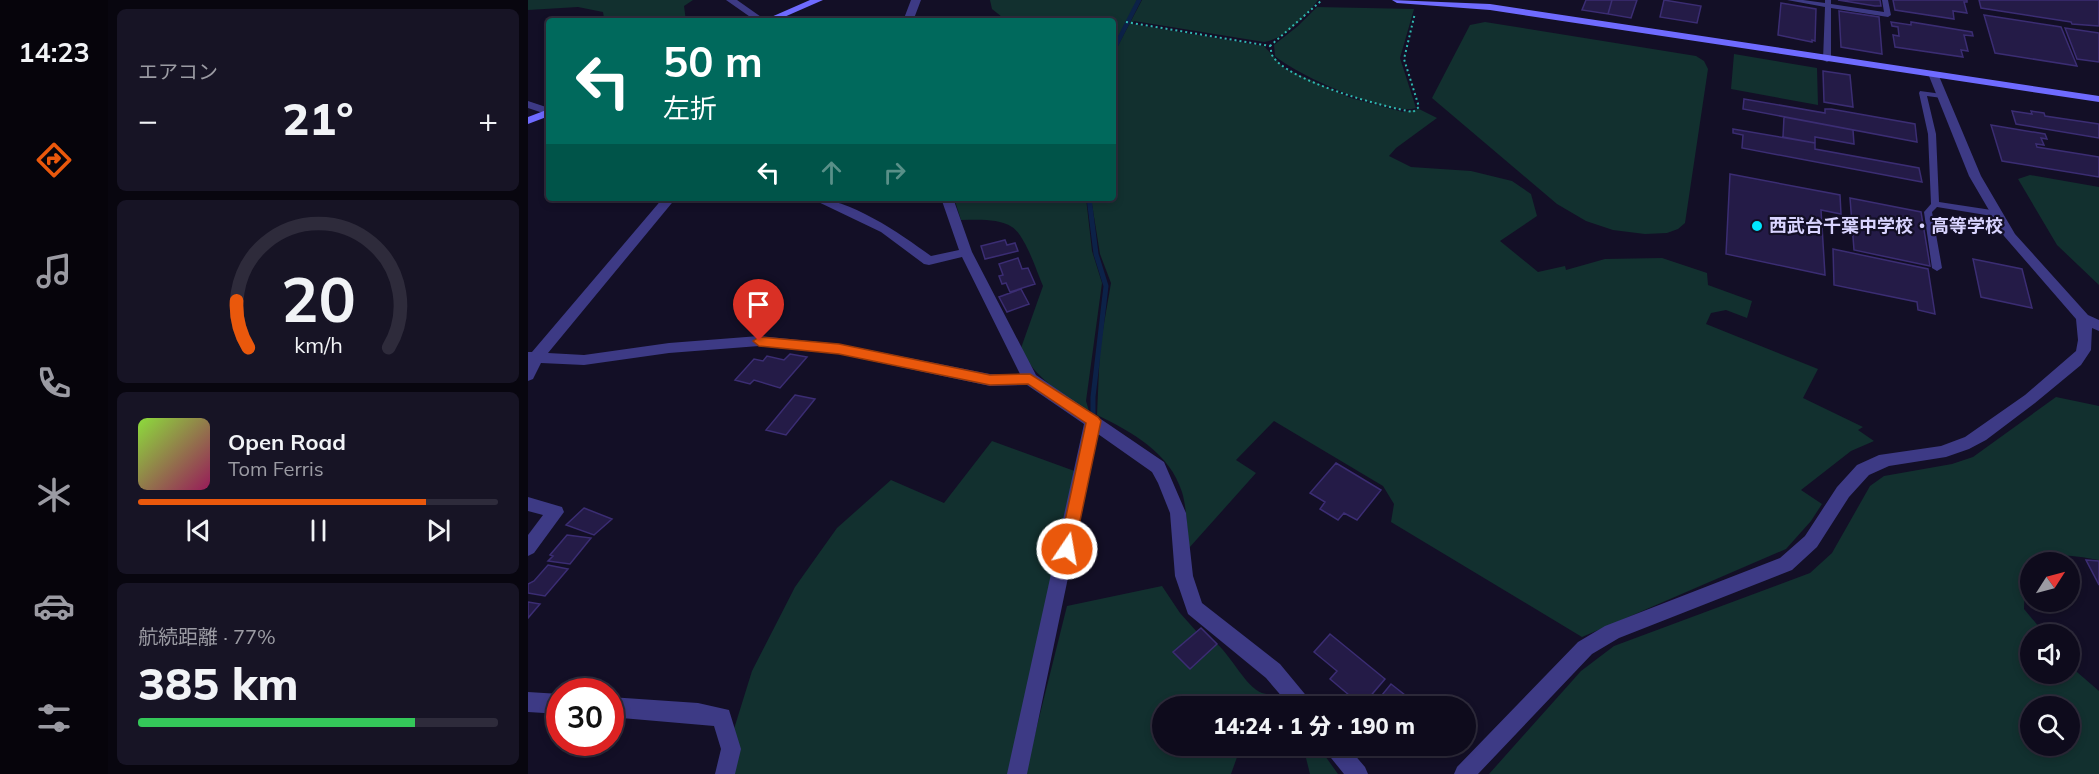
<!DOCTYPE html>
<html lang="ja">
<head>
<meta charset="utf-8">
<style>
  body { margin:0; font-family:Mulish,"Noto Sans JP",sans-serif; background:#171425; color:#f1f3f6; height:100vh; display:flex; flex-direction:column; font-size:22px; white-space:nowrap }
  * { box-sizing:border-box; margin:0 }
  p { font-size:20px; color:#9b9ba3 }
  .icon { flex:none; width:33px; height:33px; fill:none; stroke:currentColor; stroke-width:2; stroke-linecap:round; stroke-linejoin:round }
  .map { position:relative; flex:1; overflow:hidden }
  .sheet { display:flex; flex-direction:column; gap:9px; padding:9px; background:#08060f; width:420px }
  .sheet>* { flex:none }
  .guide { position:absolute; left:18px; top:18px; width:570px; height:183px; border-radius:6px; box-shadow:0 3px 9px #0003,0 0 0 2px #2e2b3b; background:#00695c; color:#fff; overflow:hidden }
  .needle { width:39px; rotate:54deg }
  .controls { position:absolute; left:1492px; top:552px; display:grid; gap:12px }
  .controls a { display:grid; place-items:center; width:60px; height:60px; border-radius:50%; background:#0e0b1c; box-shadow:0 3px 9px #0003,0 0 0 2px #2e2b3b; font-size:30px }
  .speed { position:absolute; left:18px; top:678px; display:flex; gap:12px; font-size:30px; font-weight:700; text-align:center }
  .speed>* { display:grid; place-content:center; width:78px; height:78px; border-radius:50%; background:#0e0b1c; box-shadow:0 3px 9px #0003,0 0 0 2px #2e2b3b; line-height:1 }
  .speed .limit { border:9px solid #d22; background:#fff; color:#111 }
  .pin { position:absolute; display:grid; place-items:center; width:51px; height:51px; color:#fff; margin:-62px -26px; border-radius:50% 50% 50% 0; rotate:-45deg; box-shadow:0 0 6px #0007 }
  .pin .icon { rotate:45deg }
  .me { position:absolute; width:66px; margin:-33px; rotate:12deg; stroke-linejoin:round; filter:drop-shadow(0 0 4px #0008) }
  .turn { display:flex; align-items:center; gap:21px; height:126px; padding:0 18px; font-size:27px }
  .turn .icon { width:78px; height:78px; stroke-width:2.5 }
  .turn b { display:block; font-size:42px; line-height:51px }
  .lanes { display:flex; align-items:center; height:57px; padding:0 18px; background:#0003; justify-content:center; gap:30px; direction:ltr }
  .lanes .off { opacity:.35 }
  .big { font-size:45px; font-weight:800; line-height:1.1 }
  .sheet .tile { flex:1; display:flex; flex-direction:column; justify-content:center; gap:9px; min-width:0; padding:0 21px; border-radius:9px; background:#171425 }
  .sheet .dial { align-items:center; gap:0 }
  .dial svg { height:156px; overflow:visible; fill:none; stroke:#2e2b3b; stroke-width:7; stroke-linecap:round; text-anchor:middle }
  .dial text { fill:#f1f3f6; stroke:none }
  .song { display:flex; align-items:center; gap:18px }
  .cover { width:72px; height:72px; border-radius:9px; background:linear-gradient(135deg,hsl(90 70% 55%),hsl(330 70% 35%)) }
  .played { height:6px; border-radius:3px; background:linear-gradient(90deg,#ea580c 80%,#2e2b3b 80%) }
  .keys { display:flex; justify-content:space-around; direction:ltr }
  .heat { display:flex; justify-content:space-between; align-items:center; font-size:33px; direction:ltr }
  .charge { height:9px; border-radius:4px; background:linear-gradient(90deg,#34c759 77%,#2e2b3b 0) }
  .trip { position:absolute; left:624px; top:696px; width:324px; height:60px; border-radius:30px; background:#0e0b1c; box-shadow:0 3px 9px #0003,0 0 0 2px #2e2b3b; font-weight:800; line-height:60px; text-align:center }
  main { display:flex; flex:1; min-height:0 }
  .tab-bar { display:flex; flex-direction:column; width:108px; justify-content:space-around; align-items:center; background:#06040b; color:#9b9ba3 }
  .tab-bar .icon { width:42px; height:42px }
  .tab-bar .on { color:#ea580c }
  .tab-bar b { font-size:27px; color:#f1f3f6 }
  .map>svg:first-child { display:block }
  .green { fill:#12302f; fill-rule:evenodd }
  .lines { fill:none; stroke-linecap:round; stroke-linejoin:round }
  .stream-far1 { stroke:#0c2248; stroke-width:4.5 }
  .stream { stroke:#0c2248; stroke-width:5 }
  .building { fill:#241b47; stroke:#3b2d73; stroke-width:1.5 }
  .path { stroke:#2fb8b0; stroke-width:2; stroke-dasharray:2 3; stroke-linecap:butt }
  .lane { fill:#3d3a85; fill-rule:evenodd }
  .street { fill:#3d3a85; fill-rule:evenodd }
  .secondary { fill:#6f6bff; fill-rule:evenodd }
  .route { fill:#ea580c; stroke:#983908; stroke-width:1.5 }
  .poi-dot { fill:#00e5ff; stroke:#130f26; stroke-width:2 }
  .labels { text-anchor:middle; stroke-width:4.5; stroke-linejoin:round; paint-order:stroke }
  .poi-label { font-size:18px; font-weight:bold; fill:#d9d4ff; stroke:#130f26; text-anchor:start }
</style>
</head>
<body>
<main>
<nav class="tab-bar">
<b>14:23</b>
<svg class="icon on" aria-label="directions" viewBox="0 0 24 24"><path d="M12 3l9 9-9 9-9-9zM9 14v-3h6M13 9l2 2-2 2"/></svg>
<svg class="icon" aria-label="music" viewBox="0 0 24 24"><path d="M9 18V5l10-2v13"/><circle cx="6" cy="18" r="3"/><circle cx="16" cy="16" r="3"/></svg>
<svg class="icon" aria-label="phone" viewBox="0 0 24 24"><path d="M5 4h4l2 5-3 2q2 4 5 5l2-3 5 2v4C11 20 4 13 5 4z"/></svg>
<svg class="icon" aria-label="climate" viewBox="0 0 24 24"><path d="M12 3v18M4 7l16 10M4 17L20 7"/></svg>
<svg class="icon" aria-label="car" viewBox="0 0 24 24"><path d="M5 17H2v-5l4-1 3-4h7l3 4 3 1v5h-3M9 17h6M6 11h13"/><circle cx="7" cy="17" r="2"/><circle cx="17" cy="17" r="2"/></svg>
<svg class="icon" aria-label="filters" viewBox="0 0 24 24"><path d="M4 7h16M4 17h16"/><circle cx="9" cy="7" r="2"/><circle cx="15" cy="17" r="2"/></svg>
</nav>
<section class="sheet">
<div class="tile"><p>エアコン</p>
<div class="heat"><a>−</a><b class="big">21°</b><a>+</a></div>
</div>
<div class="tile dial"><svg viewBox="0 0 100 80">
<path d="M14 69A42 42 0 1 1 86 69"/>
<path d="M14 69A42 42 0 0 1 8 45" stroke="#ea580c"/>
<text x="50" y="56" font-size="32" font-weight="700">20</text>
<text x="50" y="72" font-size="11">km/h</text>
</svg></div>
<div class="tile">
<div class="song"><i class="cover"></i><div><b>Open Road</b><p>Tom Ferris</p></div></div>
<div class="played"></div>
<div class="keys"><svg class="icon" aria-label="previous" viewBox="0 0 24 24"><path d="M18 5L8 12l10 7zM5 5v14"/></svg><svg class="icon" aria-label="pause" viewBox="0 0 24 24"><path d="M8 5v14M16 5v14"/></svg><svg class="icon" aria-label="next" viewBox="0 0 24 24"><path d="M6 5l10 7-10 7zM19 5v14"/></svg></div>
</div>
<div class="tile"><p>航続距離 · 77%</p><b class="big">385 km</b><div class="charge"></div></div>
</section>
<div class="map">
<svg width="1571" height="774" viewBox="0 0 1571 774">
  <rect width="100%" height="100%" fill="#130f26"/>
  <path class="green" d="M 0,0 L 165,0 L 156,6 L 158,21 L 74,21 L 76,18 L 75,12 L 50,7 L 0,10 Z
    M 462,0 L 609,0 L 585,47 L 585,21 L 473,21 L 474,17 L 464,9 Z
    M 614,0 L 790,0 C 778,16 757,39 736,42 L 606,21 L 604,24 L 736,46 L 756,68 L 823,98 L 875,112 L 891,109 L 909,118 L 868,148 L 861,156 L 883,167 L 943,171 L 984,181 L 1003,194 L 1009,216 L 972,241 L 1010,272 L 1037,266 L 1038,270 L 1077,259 L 1134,258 L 1179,273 L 1180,285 L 1224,301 L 1219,318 L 1198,310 L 1183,313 L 1178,324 L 1290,369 L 1275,398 L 1335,427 L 1330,430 L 1346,441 L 1323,451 L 1273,490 L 1294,504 L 1283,521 L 1258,549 L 1054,637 L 863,522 L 866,504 L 855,486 L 746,421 L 708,460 L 728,473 L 661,548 C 659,530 659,509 654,492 C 642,453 604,432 569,415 L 572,347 L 583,283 L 572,254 L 563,198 L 585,198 L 585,55 Z
    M 789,7 L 886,9 L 872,58 L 888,108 C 861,117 769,75 747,56 L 746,45 L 770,26 Z
    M 957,22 L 1168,56 L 1176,61 L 1180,69 L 1157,223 L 1150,229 L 1139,233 L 1117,234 L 1085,230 L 1058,221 L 1029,204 L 904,98 L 942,25 Z
    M 1206,54 L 1289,68 L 1290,105 L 1203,89 Z
    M 1502,175 L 1571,187 L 1571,285 L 1529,245 L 1490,179 Z
    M 426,198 L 558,198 L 564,251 L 574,283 L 558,401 L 561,411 C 534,393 506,379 493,348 L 515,286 C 509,272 497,235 484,227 C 470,218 449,220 433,220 Z
    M 1528,397 L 1571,406 L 1571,560 C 1554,557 1528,551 1513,562 L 1503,562 L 1503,572 L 1497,578 L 1496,609 L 1517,634 L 1503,634 L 1503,674 L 1542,674 L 1542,666 L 1571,691 L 1571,774 L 961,774 L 1053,671 L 1086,646 L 1282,573 L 1304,553 L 1342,486 L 1356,476 L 1424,464 L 1445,457 ZM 1503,706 L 1542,706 L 1542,746 L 1503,746 Z
    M 464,441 L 552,473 L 484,774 L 192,774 L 224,671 L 267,587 L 309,528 L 363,480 L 416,503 Z
    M 634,586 L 652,613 L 669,632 L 646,652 L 662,669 L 689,644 C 704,657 717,686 734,693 C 739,695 748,694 753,694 L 762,706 L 738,706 L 729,704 L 725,706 L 634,706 L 634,746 L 713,746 L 703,774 L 497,774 L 539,606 Z
    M 775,746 L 790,746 L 810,774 L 782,774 Z"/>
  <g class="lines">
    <path class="stream-far1" d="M 585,51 L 611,0"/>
    <path class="stream" d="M 561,198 L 568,254 L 578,286 L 565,397 L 565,422"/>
  </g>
  <path class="building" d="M 1058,0 L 1084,0 L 1080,14 L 1054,10 Z
    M 1084,0 L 1109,0 L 1103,18 L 1080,14 Z
    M 1136,0 L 1173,6 L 1169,23 L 1132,17 Z
    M 1352,0 L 1353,6 L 1347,6 L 1310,0 Z
    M 1365,0 L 1439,0 L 1439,2 L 1436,2 L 1439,13 L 1425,11 L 1426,19 L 1367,10 Z
    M 1451,0 L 1571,0 L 1571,26 L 1544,24 L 1543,22 L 1453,8 Z
    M 1253,3 L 1288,9 L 1287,41 L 1284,40 L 1284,42 L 1250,35 Z
    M 1311,11 L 1351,17 L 1354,54 L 1313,47 Z
    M 1456,15 L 1533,27 L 1549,66 L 1467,53 Z
    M 1363,22 L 1383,25 L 1383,22 L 1444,32 L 1445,36 L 1436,35 L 1440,51 L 1433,50 L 1435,57 L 1367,47 L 1365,35 L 1371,36 L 1370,27 L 1364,26 Z
    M 1537,28 L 1571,33 L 1571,62 L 1549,59 Z
    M 1295,71 L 1322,75 L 1325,107 L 1296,102 Z
    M 1216,99 L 1297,113 L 1297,109 L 1303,109 L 1387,124 L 1389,142 L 1215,109 Z
    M 1484,111 L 1504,114 L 1503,111 L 1516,113 L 1517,116 L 1571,124 L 1571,138 L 1488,124 Z
    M 1256,117 L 1325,130 L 1326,144 L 1287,137 L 1287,143 L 1255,137 Z
    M 1463,125 L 1517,134 L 1519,139 L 1513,138 L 1516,145 L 1508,144 L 1509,147 L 1571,157 L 1571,177 L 1474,161 Z
    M 1205,129 L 1287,143 L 1287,149 L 1391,168 L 1394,182 L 1214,148 L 1215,135 L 1205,133 Z
    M 1202,174 L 1312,195 L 1313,214 L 1293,210 L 1297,275 L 1198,254 Z
    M 1322,198 L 1393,212 L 1402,266 L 1326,250 Z
    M 477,240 L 479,245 L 487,243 L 490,251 L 457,259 L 453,246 Z
    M 1305,249 L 1400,269 L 1407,314 L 1390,310 L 1389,302 L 1306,285 Z
    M 490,258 L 494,269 L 500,268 L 507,284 L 482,292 L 478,283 L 474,284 L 471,276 L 475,275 L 471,264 Z
    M 1445,259 L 1494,269 L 1504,308 L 1453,297 Z
    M 493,289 L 501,304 L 479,312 L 471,297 Z
    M 262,354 L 279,357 L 252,388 L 226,380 L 222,384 L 207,380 L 226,359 L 235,361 L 239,356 L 256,360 Z
    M 267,395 L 287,399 L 258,435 L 238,430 Z
    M 808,463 L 853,490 L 829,520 L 816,513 L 810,520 L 792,509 L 797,502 L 782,493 Z
    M 56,508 L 84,519 L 66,535 L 38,525 Z
    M 39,535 L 63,538 L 42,564 L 20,561 L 25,556 L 22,555 Z
    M 1558,560 L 1571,561 L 1571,585 Z
    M 20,565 L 40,569 L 17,596 L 0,593 L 0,584 L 6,581 Z
    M 0,602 L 12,604 L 0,618 Z
    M 673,628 L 689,644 L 662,669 L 645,652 Z
    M 802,634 L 857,679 L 834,706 L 802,679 L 809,671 L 786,652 Z
    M 863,684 L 891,706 L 856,706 L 849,701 Z"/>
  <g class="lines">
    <path class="path" d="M 598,22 L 742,46 C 743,49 743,52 744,55 C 758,81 856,107 885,112 L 891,107 L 876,59 L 887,13
      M 742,46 L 794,0"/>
    <path class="lane" d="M 1259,0 L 1275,0 L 1297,3 L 1297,0 L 1303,0 L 1303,4 L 1356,12 L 1354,0 L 1360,0 L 1363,15 L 1360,17 L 1303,8 L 1303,60 L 1299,62 L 1295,60 L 1297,7 Z
      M 1392,91 L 1414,94 L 1418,96 L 1414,98 L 1399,96 L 1408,134 L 1411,202 L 1470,211 L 1474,214 L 1470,217 L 1409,207 L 1404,212 L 1414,268 L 1409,271 L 1404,268 L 1396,212 L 1403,204 L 1400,134 L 1391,93 Z"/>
    <path class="street" d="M 198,0 L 209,0 L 239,21 L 228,21 Z
      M 383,0 L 393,0 L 385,21 L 375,21 Z
      M 1406,73 L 1411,76 L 1453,176 L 1487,234 L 1560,315 L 1571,320 L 1571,331 L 1564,328 L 1563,350 L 1553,365 L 1507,403 L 1458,440 L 1441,449 L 1418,457 L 1361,466 L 1341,475 L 1321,497 L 1289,547 L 1264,570 L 1091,638 L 1064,654 L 950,774 L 926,774 L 929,767 L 1050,642 L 1077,626 L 1252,558 L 1277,536 L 1309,487 L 1329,465 L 1351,455 L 1413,446 L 1437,437 L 1497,395 L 1548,351 L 1550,340 L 1548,319 L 1476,236 L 1441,176 L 1401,76 Z
      M 0,101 L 21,108 L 21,115 L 0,108 Z
      M 135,198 L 148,198 L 20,353 L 56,355 L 141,343 L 231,336 L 311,344 L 462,374 L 492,374 L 434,257 L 401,265 L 396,264 L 353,232 L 282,198 C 322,198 371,233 403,256 L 431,250 L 413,198 L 425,198 L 444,252 L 508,375 L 636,462 L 658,513 L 665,576 L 674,603 L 752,664 L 781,699 L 784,706 L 762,706 L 738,678 L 660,614 L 647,576 L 642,513 L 630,483 L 624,472 L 570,434 L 499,774 L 479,774 L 556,424 L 499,385 L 462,386 L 311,354 L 231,346 L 141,353 L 56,365 L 13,363 L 5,379 L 0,381 L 0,352 L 4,352 Z
      M 0,497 L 34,507 L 36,512 L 6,553 L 0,556 L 0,535 L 15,515 L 0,511 Z
      M 0,692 L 32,694 L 32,714 L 0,712 Z
      M 82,697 L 170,703 L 201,710 L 213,749 L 207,774 L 187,774 L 193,749 L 186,726 L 82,717 Z
      M 796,746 L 819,746 L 837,767 L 840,774 L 816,774 L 799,753 Z"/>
    <path class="secondary" d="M 282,0 L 295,0 L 247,21 L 234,21 Z
      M 864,0 L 962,4 L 1571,96 L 1571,102 L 962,10 L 869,3 Z
      M 21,109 L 21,116 L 0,124 L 0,117 Z"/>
  </g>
  <path class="route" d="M 231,337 L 311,344 L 462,375 L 502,374 L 570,417 L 573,421 L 545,554 L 539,556 L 533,554 L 531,549 L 558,423 L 500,384 L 462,385 L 311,354 L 231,346 L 225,341 Z"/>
  <circle class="poi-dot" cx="1229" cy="226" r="6"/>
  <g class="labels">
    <g class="poi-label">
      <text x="1241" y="232">西武台千葉中学校・高等学校</text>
    </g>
  </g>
</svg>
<div class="controls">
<a><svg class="needle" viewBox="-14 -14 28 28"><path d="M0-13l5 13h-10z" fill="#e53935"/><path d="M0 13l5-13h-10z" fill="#9b9ba3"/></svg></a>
<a><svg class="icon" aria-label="sound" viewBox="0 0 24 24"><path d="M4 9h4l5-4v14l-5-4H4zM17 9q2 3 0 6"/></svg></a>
<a><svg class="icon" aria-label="search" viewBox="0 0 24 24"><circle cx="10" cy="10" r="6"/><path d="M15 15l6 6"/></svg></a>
</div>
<div class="speed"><div class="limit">30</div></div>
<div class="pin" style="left:231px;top:341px;background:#d93025"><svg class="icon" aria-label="arrive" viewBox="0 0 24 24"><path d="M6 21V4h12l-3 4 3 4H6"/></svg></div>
<svg class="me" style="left:539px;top:549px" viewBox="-20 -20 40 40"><circle r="17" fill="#ea580c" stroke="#fff" stroke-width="3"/><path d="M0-11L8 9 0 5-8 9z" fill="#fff"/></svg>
<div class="trip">14:24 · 1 分 · 190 m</div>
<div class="guide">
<div class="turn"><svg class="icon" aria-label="left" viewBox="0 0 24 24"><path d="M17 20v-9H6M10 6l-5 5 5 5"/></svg><div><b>50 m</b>左折</div></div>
<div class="lanes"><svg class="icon" aria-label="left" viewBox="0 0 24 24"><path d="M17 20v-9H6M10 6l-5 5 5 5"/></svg><svg class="icon off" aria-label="ahead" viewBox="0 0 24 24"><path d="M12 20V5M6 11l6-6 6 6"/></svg><svg class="icon off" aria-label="right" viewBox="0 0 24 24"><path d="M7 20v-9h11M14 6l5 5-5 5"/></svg></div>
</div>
</div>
</main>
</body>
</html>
